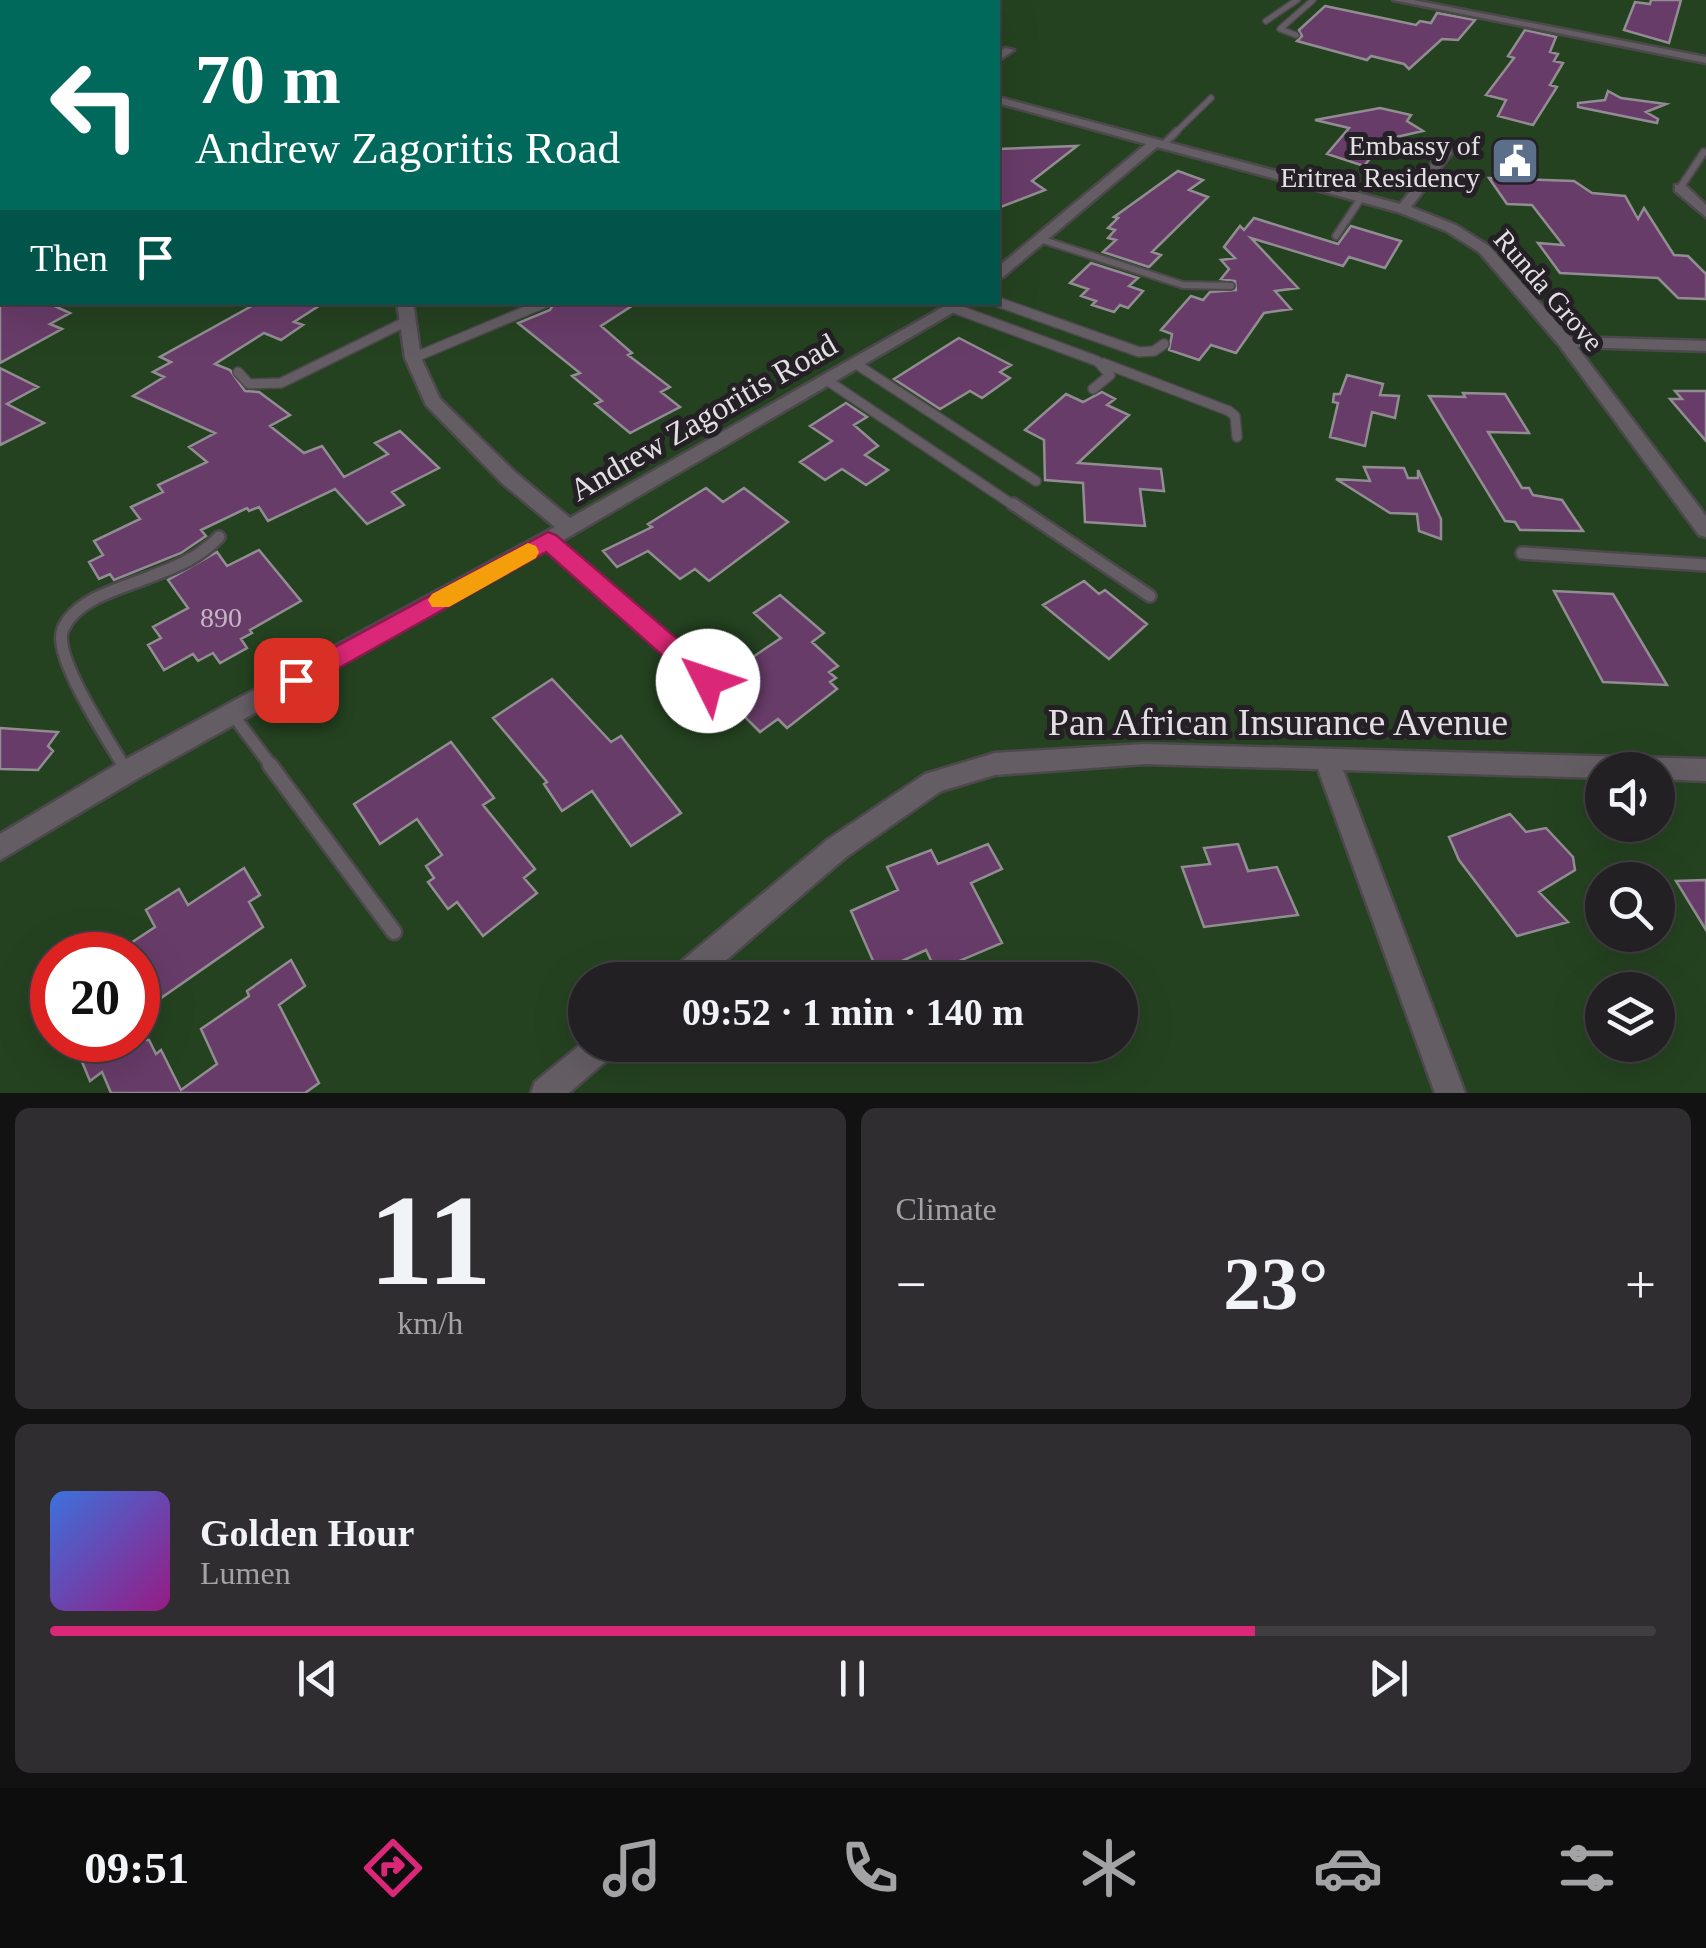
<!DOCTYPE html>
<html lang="en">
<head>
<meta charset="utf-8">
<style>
  body { margin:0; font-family:Georgia,serif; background:#2f2d30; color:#f1f3f6; height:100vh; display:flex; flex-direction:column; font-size:38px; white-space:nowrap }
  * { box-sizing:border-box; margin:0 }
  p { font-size:32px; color:#a3a3a6 }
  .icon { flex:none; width:55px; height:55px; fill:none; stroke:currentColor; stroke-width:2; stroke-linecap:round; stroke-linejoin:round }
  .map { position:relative; height:1093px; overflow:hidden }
  .sheet { display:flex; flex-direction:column; gap:15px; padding:15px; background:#131213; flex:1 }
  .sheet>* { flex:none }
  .hud { position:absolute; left:0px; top:0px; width:1000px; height:305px; box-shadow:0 10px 40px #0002,0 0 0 2px #403e41; background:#00695c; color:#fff; overflow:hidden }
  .fabs { position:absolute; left:1585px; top:752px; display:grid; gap:20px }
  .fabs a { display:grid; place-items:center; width:90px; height:90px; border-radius:50%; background:#232023; box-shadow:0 10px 40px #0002,0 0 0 2px #403e41; font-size:50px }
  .speed { position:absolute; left:30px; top:932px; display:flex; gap:20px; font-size:50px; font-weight:700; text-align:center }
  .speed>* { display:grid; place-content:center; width:130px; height:130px; border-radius:50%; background:#232023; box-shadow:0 10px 40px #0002,0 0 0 2px #403e41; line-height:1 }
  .speed .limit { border:15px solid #d22; background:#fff; color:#111 }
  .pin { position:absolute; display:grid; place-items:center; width:85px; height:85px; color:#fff; margin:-42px; border-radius:20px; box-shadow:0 5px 15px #0006 }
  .me { position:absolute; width:110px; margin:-55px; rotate:311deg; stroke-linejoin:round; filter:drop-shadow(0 0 8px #0008) }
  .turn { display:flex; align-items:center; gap:35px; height:210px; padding:0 30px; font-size:45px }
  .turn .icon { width:130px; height:130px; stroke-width:2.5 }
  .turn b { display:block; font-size:70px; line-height:85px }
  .then { display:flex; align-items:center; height:95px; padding:0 30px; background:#0003; gap:20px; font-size:38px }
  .big { font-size:75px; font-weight:600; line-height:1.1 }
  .sheet .widget { flex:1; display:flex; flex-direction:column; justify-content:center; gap:15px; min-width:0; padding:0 35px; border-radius:15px; background:#2f2d30 }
  .sheet .dial { align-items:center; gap:0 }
  .dial b { font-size:130px; line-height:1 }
  .song { display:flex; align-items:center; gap:30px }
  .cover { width:120px; height:120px; border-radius:15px; background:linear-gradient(135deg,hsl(220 70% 55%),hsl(310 70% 35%)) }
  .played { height:10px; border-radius:5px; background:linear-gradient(90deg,#db2777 75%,#403e41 75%) }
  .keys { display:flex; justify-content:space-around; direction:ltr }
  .heat { display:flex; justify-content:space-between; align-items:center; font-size:55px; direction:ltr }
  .sheet .tiles { flex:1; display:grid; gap:15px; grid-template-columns:1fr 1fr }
  .widget:last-child { grid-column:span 2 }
  .trip { position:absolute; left:568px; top:962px; width:570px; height:100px; border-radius:50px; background:#232023; box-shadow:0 10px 40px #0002,0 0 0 2px #403e41; font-weight:600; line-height:100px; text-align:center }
  .tab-bar { display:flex; height:160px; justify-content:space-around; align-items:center; background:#0e0d0e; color:#a3a3a6 }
  .tab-bar .icon { width:70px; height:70px }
  .tab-bar .current { color:#db2777 }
  .tab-bar b { font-size:45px; color:#f1f3f6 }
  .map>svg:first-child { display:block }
  .green { fill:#244220; fill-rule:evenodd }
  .building { fill:#683c69; stroke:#928d92; stroke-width:2.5 }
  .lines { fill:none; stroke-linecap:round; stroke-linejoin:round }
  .service-far4-casing { stroke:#4c484c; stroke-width:8 }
  .service-far3-casing { stroke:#4c484c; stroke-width:10 }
  .service-far2-casing { stroke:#4c484c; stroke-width:12 }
  .service-far1-casing { stroke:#4c484c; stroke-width:16 }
  .service-casing { stroke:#4c484c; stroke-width:19 }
  .minor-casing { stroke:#4c484c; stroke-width:5 }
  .service-far4 { stroke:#645e64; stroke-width:5 }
  .service-far3 { stroke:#645e64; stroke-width:6 }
  .service-far2 { stroke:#645e64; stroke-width:9 }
  .service-far1 { stroke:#645e64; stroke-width:11 }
  .service { stroke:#645e64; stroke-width:14 }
  .minor { fill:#645e64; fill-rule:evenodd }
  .route { fill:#db2777; stroke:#8e194d; stroke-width:2.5 }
  .slow { fill:#f59e0b }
  .labels { text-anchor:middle; stroke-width:10; stroke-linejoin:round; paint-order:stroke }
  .far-poi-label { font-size:28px; fill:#e3e0e3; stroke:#252025; text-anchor:end }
  .far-street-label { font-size:28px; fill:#e3e0e3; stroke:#252025 }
  .number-label { font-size:28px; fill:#c4b7c4 }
  .street-label { font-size:32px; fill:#e3e0e3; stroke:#252025 }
  .near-street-label { font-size:38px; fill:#e3e0e3; stroke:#252025 }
</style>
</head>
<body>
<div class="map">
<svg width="1706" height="1093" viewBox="0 0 1706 1093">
  <rect width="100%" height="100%" fill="#2f2a2f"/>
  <path class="green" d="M 0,0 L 1706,0 L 1706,1093 L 0,1093 ZM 2,2 L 998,2 L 998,302 L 2,302 ZM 1602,770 L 1658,770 L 1658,825 L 1602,825 ZM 1602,880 L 1658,880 L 1658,935 L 1602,935 ZM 52,955 L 138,955 L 138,1040 L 52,1040 ZM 585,980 L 1120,980 L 1120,1045 L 585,1045 ZM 1602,990 L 1658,990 L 1658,1045 L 1602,1045 Z"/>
  <path class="building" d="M 1651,0 L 1681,0 L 1669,43 L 1624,30 L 1635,2 L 1650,4 Z
    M 1325,6 L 1416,25 L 1420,21 L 1431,23 L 1437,13 L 1475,20 L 1458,40 L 1442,39 L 1409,69 L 1404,64 L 1371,56 L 1367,60 L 1297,41 L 1302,36 L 1299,30 Z
    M 1525,30 L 1556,37 L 1550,52 L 1558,54 L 1554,61 L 1563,63 L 1550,85 L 1557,87 L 1533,125 L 1498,116 L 1506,100 L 1486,95 L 1514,58 L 1508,56 Z
    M 1608,91 L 1621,98 L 1666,104 L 1646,112 L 1658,119 L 1657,123 L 1578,107 L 1578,103 L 1605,100 Z
    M 1380,108 L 1411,115 L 1407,121 L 1423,131 L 1370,143 L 1380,146 L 1364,166 L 1327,154 L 1349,128 L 1315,120 Z
    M 1077,146 L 1032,181 L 1045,190 L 998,208 L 998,149 Z
    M 1178,171 L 1203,180 L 1189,190 L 1208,197 L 1152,252 L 1161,255 L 1149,267 L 1103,252 L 1116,240 L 1108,238 L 1115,230 L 1108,228 L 1118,218 L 1114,217 Z
    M 1489,178 L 1574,181 L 1592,193 L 1625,196 L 1638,219 L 1644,208 L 1674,255 L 1688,256 L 1706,274 L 1706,299 L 1678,298 L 1658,278 L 1560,273 L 1538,243 L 1563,245 L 1532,205 L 1507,204 Z
    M 1254,218 L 1338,244 L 1351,226 L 1401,241 L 1385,268 L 1349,257 L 1343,266 L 1251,238 L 1298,288 L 1275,291 L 1291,309 L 1264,313 L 1236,353 L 1211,345 L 1199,360 L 1169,350 L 1172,334 L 1161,330 L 1191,296 L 1203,300 L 1210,292 L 1236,290 L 1235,281 L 1221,279 L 1229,269 L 1221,260 L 1235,258 L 1224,247 L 1240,226 L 1244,230 Z
    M 1091,263 L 1138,278 L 1129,286 L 1143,291 L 1128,308 L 1120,305 L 1114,312 L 1092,305 L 1096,301 L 1081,296 L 1088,289 L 1070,283 Z
    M 0,302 L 46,302 L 70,313 L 50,324 L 62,329 L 0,363 Z
    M 259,302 L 325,302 L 294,322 L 303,325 L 281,340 L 264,333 L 215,364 L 230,370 L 245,391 L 259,392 L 290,415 L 270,426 L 304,453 L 322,446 L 344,477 L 388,454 L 375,443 L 400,431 L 439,468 L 392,492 L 404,505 L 367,524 L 335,489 L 268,521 L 259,507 L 249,511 L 247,508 L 201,530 L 206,536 L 181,553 L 114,580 L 110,574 L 99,579 L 89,562 L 103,555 L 94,541 L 140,519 L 131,507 L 163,492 L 158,485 L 207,462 L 189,447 L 215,433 L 133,396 L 164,377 L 153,372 L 171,362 L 160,357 Z
    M 555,302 L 638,302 L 601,326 L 632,353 L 628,355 L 670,387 L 661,392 L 680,407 L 630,433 L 595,404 L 602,401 L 572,376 L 580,373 L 518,323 L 550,310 Z
    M 959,338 L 1011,365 L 1000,372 L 1010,378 L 982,398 L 970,391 L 940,409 L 894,379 Z
    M 0,368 L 38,387 L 7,404 L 44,423 L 0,445 Z
    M 1347,375 L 1383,384 L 1380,395 L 1399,396 L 1395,418 L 1372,412 L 1365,446 L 1330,437 L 1338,403 L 1333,402 L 1334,394 L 1340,394 Z
    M 1675,391 L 1706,391 L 1706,441 L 1670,399 L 1682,399 Z
    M 1102,392 L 1115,399 L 1107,405 L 1129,415 L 1078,463 L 1161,469 L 1164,491 L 1140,489 L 1145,526 L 1085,522 L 1083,483 L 1045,480 L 1044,440 L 1025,430 L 1066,394 L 1083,402 Z
    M 1463,393 L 1505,394 L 1529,433 L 1488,432 L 1522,488 L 1529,488 L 1533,495 L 1562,500 L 1583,531 L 1520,530 L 1515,522 L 1505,521 L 1429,396 L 1465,397 Z
    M 846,403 L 867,417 L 854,425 L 878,446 L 865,455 L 888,470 L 866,485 L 842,469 L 825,480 L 800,462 L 832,441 L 810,426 Z
    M 1364,467 L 1404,468 L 1408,478 L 1418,478 L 1418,470 L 1441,519 L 1441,539 L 1419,531 L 1417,514 L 1390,513 L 1336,479 L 1370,481 Z
    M 706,488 L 723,502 L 744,488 L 788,522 L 709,581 L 695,569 L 680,579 L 648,551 L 617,567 L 603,551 L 652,527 L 648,524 Z
    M 259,550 L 301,601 L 250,630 L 252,633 L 241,639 L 247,648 L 220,663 L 213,653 L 198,661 L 193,654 L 164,670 L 148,645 L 161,638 L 153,627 L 188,608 L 168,580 L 217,552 L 227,566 Z
    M 1084,581 L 1099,594 L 1105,590 L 1147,624 L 1109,659 L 1043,605 Z
    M 1554,591 L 1613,594 L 1667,685 L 1603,682 Z
    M 780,595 L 824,633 L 812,642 L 838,666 L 829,672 L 836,678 L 830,682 L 837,689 L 787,728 L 778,719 L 760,732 L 715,687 L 717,681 L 781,638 L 754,613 Z
    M 552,679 L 611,742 L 621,736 L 681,813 L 631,846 L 592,791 L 562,811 L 544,784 L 547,782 L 493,718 Z
    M 0,728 L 58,732 L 48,746 L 53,751 L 38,770 L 0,769 Z
    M 451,742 L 494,798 L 483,805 L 535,869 L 524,878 L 537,893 L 483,936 L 457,902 L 448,909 L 428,882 L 434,878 L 426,866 L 442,855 L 417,819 L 380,844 L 354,804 Z
    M 1510,814 L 1526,832 L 1546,828 L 1573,857 L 1575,870 L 1539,892 L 1568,922 L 1517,936 L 1459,860 L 1449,837 Z
    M 988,844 L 1002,869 L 971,883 L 1002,943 L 936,971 L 926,950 L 878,972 L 851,911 L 898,890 L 887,867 L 931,850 L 938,864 Z
    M 1238,844 L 1248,871 L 1277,867 L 1298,915 L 1204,927 L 1182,867 L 1210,864 L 1204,848 Z
    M 244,868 L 260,895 L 249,902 L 263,927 L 138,1014 L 138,955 L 131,943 L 155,927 L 146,910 L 179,889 L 188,905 Z
    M 1706,880 L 1706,930 L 1676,881 Z
    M 291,960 L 305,986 L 279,1005 L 319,1083 L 305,1093 L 111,1093 L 102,1072 L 90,1081 L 73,1040 L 149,1040 L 156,1054 L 161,1050 L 181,1090 L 217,1064 L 201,1029 L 249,996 L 247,991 Z"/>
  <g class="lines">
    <g class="service-far4-casing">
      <path id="service-far4" d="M 265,2 L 272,0
        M 874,2 L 878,0
        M 1266,21 L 1297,0
        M 1296,35 L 1280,29 L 1313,0
        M 1175,133 L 1211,98"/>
    </g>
    <g class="service-far3-casing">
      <path id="service-far3" d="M 1163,145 L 1177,131
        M 1680,188 L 1704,152
        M 1336,236 L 1361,198
        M 1040,239 L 1183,285 L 1231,286"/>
    </g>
    <g class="service-far2-casing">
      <path id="service-far2" d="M 998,302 L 1139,352 L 1154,351 L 1164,344
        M 956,309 L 1097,361 L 1110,375 L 1093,389
        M 413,358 L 547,302
        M 1103,363 L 1229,411 L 1235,416 L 1237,437
        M 856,364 L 1036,481
        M 238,372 L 249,384 L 281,383 L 407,321
        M 828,381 L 1016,507"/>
    </g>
    <g class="service-far1-casing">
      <path id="service-far1" d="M 1013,504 L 1150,596
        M 548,540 L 708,681
        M 1522,553 L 1706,565
        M 233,715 L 272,767
        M 124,767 C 110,742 51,655 63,629 C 76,599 119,589 147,578 C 175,567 198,559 219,537"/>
    </g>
    <g class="service-casing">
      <path id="service" d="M 123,765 L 126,771
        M 270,765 L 394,932"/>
    </g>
    <g class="minor-casing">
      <path id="minor" d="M 1393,0 L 1413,0 L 1706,57 L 1706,63 Z
        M 1005,48 L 1014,50 L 998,61 L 998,53 Z
        M 998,97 L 1400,204 L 1442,150 L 1450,150 L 1452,153 L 1411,207 L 1456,225 L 1489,246 L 1570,337 L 1706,341 L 1706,351 L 1577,347 L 1706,516 L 1706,537 L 1699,535 L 1559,345 L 1479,252 L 1446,231 L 1398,212 L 1157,147 L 1003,277 L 998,278 L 998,267 L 1146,144 L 998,103 Z
        M 0,120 L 2,121 L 2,129 L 0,128 Z
        M 1675,185 L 1685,185 L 1706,205 L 1706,217 L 1675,191 Z
        M 397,302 L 413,302 L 421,358 L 440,399 L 516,473 L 570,518 L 952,302 L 971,302 L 555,545 L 135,780 L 0,860 L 0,834 L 117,764 L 555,527 L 502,483 L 426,405 L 405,358 Z
        M 1145,744 L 1706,759 L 1706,781 L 1658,779 L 1658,770 L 1602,770 L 1602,778 L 1343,770 L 1465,1093 L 1435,1093 L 1318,769 L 1145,764 L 995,775 L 941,791 L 845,858 L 703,980 L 667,980 L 671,970 L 827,840 L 925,774 L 995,753 Z
        M 585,1041 L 585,1045 L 618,1045 L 613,1055 L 569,1093 L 531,1093 L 535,1082 Z"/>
    </g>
    <use href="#service-far4" class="service-far4"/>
    <use href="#service-far3" class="service-far3"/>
    <use href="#service-far2" class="service-far2"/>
    <use href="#service-far1" class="service-far1"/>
    <use href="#service" class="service"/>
    <use href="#minor" class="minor"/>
  </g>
  <path class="route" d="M 548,532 L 556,535 L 717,673 L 721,681 L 717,688 L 708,691 L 699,688 L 546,552 L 305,687 L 296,691 L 287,687 L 283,680 L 287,673 Z"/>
  <path class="slow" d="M 528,543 L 536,546 L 539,552 L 536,558 L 449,607 L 432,607 L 428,600 L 432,594 Z"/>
  <defs>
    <g id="civic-square" transform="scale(2.5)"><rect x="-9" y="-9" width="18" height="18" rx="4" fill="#5c6f8a" stroke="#252025"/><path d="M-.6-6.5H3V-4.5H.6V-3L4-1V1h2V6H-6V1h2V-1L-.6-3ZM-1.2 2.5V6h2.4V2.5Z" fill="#fff"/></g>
  </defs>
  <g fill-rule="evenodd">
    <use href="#civic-square" x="1515" y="161"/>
  </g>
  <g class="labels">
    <g class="far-poi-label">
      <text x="1480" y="155">Embassy of<tspan x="1480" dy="32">Eritrea Residency</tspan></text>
    </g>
    <g class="far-street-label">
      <text transform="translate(1549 290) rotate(49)" y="10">Runda Grove</text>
    </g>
    <g class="number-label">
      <text x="221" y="627">890</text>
    </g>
    <g class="street-label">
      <text transform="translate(703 417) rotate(-30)" y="11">Andrew Zagoritis Road</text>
    </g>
    <g class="near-street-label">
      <text x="1278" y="735">Pan African Insurance Avenue</text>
    </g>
  </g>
</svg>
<div class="fabs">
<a><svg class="icon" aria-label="sound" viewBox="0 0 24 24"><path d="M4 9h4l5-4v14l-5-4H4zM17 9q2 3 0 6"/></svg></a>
<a><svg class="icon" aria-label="search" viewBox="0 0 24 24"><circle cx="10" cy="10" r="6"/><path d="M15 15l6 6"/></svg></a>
<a><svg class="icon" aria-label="layers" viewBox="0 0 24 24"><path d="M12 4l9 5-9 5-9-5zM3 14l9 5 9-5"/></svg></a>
</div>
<div class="speed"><div class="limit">20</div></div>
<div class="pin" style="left:296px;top:680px;background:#d93025"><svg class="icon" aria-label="arrive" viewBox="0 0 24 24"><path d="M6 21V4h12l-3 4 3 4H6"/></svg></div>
<svg class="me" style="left:708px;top:681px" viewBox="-20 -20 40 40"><circle r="19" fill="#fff"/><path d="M0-13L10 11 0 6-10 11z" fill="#db2777"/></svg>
<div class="trip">09:52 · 1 min · 140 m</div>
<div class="hud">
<div class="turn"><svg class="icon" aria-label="left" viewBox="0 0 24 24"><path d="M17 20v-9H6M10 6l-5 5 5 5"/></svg><div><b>70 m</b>Andrew Zagoritis Road</div></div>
<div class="then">Then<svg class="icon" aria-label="arrive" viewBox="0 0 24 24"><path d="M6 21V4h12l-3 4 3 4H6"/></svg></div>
</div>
</div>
<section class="sheet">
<div class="tiles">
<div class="widget dial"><b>11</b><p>km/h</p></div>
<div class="widget"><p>Climate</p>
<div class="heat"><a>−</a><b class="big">23°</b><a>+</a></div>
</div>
<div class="widget">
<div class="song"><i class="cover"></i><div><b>Golden Hour</b><p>Lumen</p></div></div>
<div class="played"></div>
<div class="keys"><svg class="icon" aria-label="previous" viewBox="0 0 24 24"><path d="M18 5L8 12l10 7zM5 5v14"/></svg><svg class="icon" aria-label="pause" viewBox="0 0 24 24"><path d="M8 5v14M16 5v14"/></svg><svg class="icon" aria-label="next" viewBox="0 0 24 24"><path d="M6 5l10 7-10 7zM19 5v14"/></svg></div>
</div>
</div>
</section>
<nav class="tab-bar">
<b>09:51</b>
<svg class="icon current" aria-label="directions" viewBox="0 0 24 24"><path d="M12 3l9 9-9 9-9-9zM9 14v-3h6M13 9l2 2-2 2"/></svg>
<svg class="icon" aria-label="music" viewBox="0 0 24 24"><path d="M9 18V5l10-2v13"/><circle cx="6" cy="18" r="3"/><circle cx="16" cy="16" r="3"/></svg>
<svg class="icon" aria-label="phone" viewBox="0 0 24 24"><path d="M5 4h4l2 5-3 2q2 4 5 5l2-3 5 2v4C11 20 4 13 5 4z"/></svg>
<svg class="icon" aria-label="climate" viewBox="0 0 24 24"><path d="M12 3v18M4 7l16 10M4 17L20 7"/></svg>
<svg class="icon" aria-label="car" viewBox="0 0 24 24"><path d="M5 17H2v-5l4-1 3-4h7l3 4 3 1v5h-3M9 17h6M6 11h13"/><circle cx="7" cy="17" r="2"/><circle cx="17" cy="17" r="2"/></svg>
<svg class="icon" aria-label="filters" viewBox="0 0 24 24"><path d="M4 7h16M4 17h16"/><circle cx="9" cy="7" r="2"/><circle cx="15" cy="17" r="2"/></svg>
</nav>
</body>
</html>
